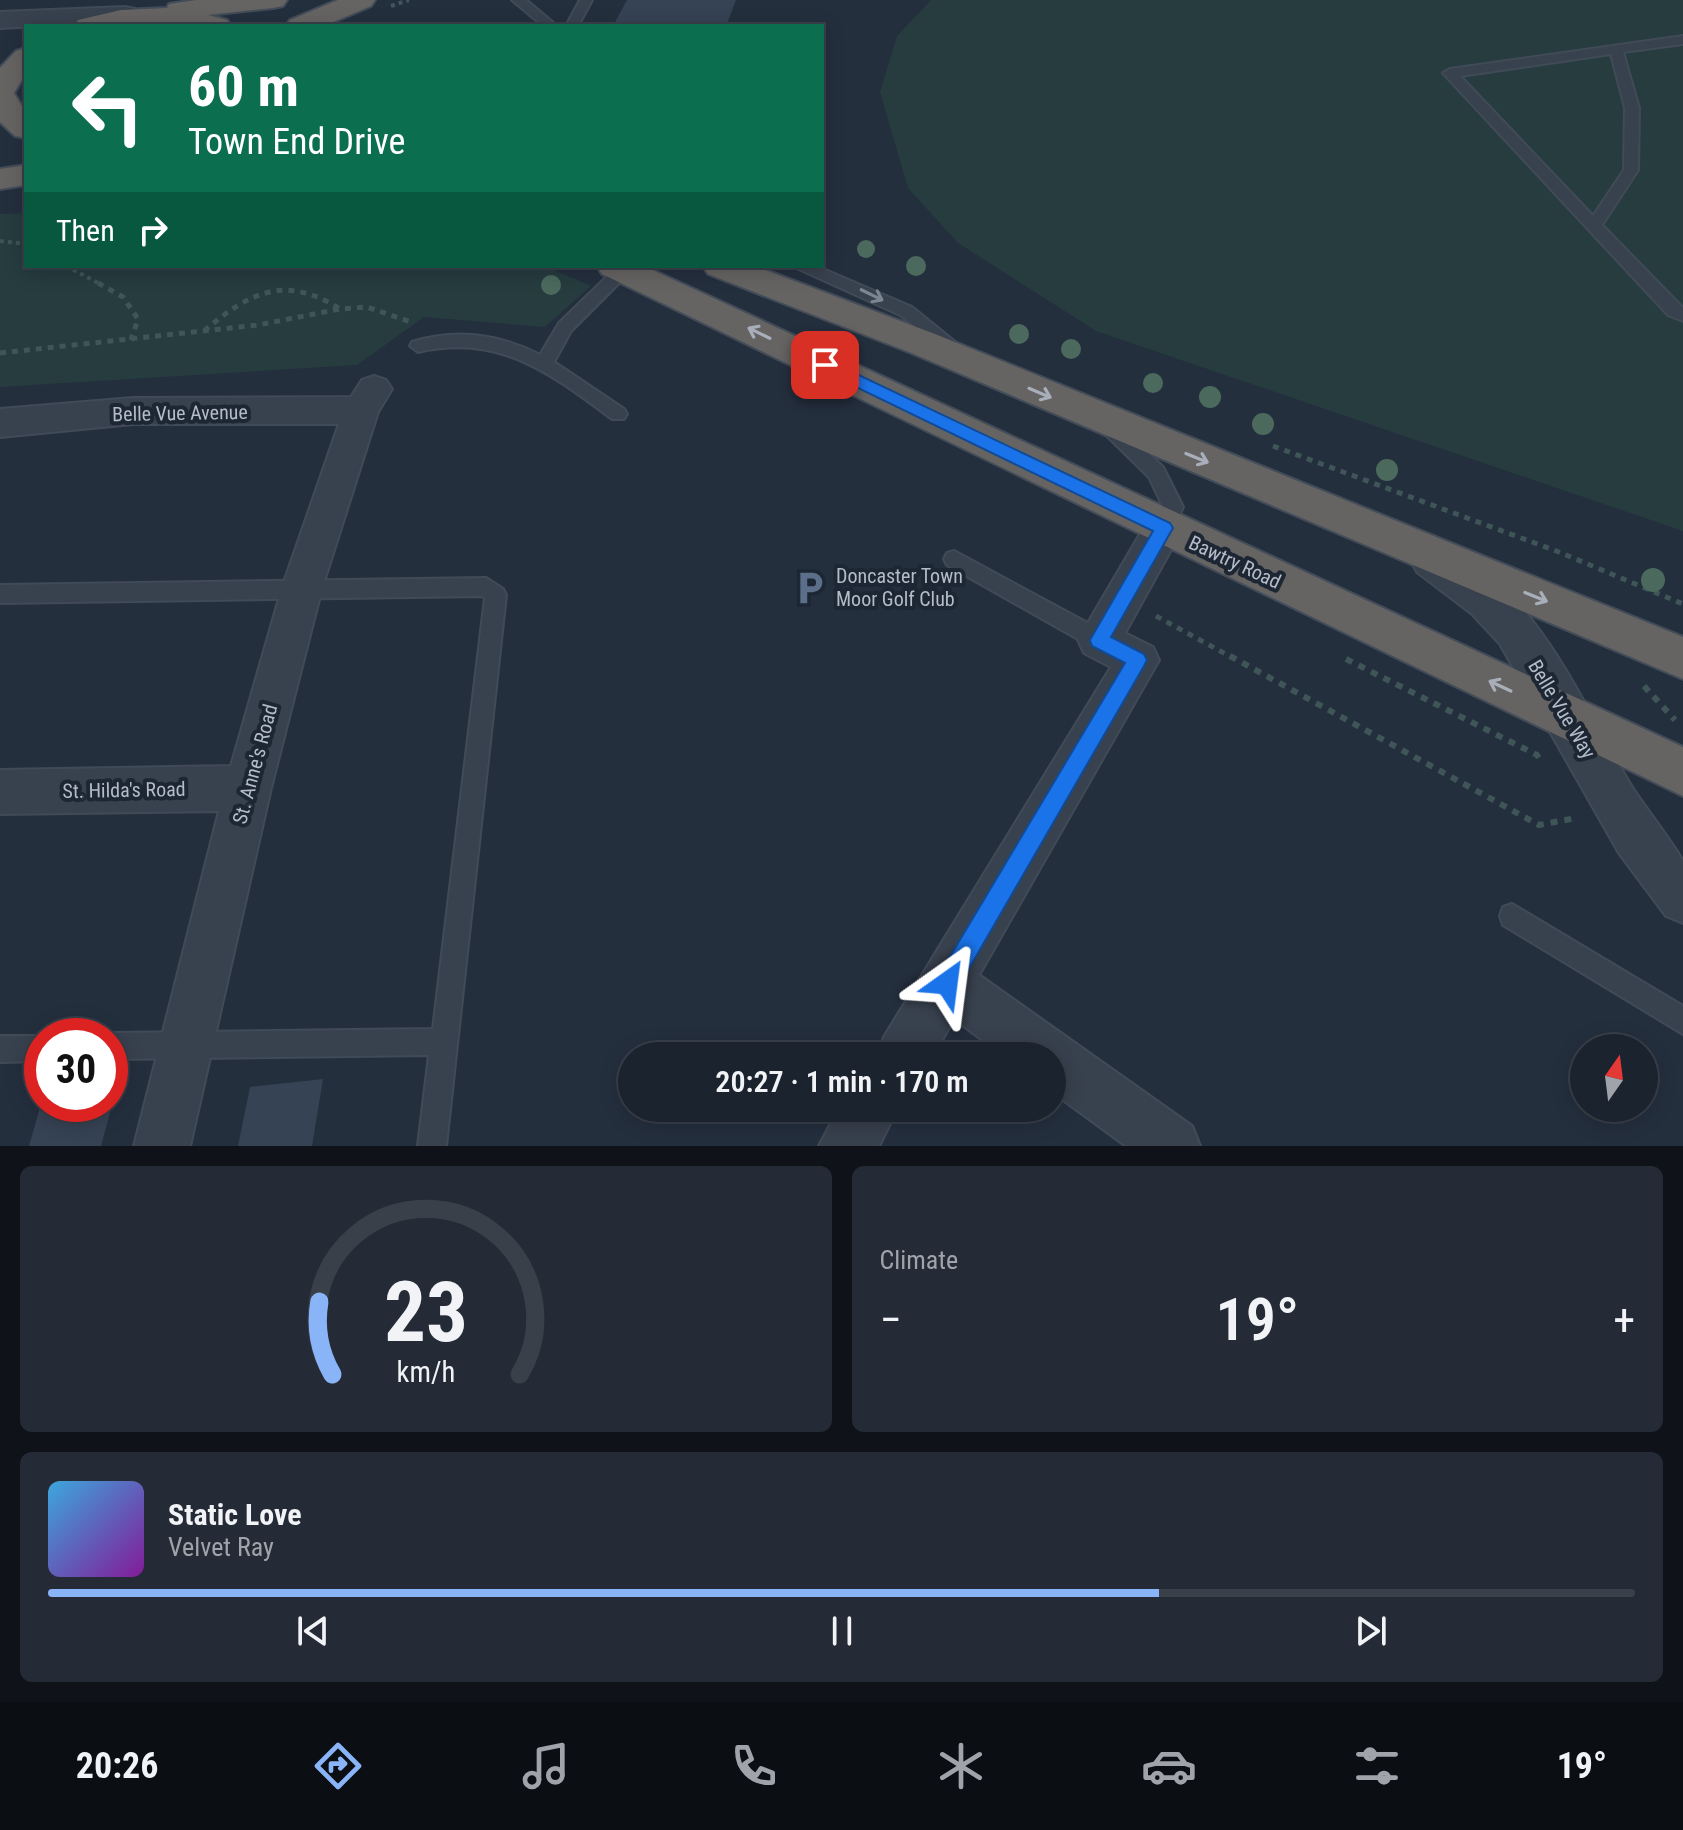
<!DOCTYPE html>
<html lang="en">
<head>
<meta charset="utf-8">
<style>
  body { margin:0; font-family:"Roboto Condensed",sans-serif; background:#242b36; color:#f1f3f6; height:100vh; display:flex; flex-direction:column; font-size:30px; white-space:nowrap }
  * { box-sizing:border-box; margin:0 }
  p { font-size:26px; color:#a0a4aa }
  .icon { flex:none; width:44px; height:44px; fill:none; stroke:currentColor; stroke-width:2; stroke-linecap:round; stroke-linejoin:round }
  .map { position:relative; height:1146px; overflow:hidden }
  .side { display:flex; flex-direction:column; gap:20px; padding:20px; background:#0f1319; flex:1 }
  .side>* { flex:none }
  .hud { position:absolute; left:24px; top:24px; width:800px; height:244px; border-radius:0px; box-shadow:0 4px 20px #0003,0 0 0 2px #39404a; background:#0b6e4f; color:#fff; overflow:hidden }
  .needle { width:52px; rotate:14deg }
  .buttons { position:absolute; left:1570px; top:1034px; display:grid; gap:16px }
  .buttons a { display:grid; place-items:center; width:88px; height:88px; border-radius:50%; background:#1b232e; box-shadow:0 4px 20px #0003,0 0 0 2px #39404a; font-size:40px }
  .speed { position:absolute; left:24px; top:1018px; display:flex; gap:16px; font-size:40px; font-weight:700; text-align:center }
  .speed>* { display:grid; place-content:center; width:104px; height:104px; border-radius:50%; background:#1b232e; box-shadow:0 4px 20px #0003,0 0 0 2px #39404a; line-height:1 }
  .speed .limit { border:12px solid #d22; background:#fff; color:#111 }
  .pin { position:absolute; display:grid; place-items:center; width:68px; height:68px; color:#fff; margin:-34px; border-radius:16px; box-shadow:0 4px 12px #0006 }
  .me { position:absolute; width:88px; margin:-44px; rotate:31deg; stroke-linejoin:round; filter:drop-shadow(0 0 6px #0008) }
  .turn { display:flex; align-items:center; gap:28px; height:168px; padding:0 32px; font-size:36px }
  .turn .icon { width:104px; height:104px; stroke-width:2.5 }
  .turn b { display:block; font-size:56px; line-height:68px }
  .then { display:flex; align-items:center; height:76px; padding:0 32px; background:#0003; gap:16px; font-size:30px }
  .big { font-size:60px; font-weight:600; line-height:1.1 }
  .side .tile { flex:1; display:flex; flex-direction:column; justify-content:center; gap:12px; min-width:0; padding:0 28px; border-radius:12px; background:#242b36 }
  .side .dial { align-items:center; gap:0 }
  .dial svg { height:208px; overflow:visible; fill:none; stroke:#39404a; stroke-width:7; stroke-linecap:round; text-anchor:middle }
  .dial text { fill:#f1f3f6; stroke:none }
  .song { display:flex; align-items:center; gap:24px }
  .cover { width:96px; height:96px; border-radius:12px; background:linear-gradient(135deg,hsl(200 70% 55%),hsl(290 70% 35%)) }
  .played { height:8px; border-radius:4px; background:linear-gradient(90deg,#8ab4f8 70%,#39404a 70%) }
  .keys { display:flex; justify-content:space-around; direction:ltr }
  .heat { display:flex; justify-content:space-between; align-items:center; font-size:44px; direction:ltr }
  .side .tiles { flex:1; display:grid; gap:20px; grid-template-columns:1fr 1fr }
  .tile:last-child { grid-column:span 2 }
  .trip { position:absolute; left:618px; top:1042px; width:448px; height:80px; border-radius:40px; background:#1b232e; box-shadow:0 4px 20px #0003,0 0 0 2px #39404a; font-weight:600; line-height:80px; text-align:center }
  .menu { display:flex; height:128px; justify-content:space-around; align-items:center; background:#0b0e12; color:#a0a4aa }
  .menu .icon { width:56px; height:56px }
  .menu .active { color:#8ab4f8 }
  .menu b { font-size:36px; color:#f1f3f6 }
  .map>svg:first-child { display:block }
  .green { fill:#263c3f }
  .building { fill:#364354 }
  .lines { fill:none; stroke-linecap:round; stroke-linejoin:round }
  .service-casing { stroke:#414a57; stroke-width:4 }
  .minor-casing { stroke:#414a57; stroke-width:4 }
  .tertiary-casing { stroke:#414a57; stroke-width:4 }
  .trunk-casing { stroke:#434c59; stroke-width:4 }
  .path-far2 { stroke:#3f5557; stroke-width:4; stroke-dasharray:4 4; stroke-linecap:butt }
  .path-far1 { stroke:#3f5557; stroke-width:5; stroke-dasharray:6 6; stroke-linecap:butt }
  .path { stroke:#3f5557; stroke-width:6; stroke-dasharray:7 7; stroke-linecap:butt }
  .service { fill:#38414e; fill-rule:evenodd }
  .minor { fill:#38414e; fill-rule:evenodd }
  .tertiary { fill:#38414e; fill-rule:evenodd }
  .trunk { fill:#656462; fill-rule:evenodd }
  .tree { fill:#4b6a5d }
  .oneway { stroke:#7c8592 }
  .oneway2 { stroke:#a8afba }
  .route { fill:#1a73e8; stroke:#114b97; stroke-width:2 }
  .labels { text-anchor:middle; stroke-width:8; stroke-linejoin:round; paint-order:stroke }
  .street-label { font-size:20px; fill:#b4bcc9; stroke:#1d2633 }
  .poi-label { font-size:20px; fill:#b4bcc9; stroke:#1d2633; text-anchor:start }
</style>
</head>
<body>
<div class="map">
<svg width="1683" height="1146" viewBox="0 0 1683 1146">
  <rect width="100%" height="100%" fill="#242f3e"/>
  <path class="green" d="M 931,0 L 1683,0 L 1683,531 L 1096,331 L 958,243 L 908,188 L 880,92 L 897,36 Z
    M 26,213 L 26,266 L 545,266 L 591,286 L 545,327 L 424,317 L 357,365 L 0,387 L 0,214 Z"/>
  <path class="building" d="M 627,0 L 736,0 L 726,26 L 613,26 Z
    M 323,1079 L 312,1146 L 238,1146 L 250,1087 Z
    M 118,1083 L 101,1146 L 29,1146 L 41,1104 L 110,1104 L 110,1084 Z"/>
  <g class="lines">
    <g class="service-casing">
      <path id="service" d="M 512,0 L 526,0 L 557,26 L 543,26 Z
        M 580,0 L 592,0 L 578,26 L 566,26 Z
        M 1683,36 L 1683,44 L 1623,52 L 1639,108 L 1638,170 L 1602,225 L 1683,308 L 1683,321 L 1668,315 L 1443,73 L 1450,69 ZM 1611,54 L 1625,108 L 1624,170 L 1593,216 L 1460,76 Z
        M 618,266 L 629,266 L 632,270 L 571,331 L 554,362 L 624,409 L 627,414 L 624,419 L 612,419 C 550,373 499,333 418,352 L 410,346 L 412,342 C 457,328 499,334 540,355 L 559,323 Z
        M 792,266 L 816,266 L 912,307 L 965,350 L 963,354 L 951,354 L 900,315 Z
        M 1108,419 L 1114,421 L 1163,467 L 1183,507 L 1171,534 L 1157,534 L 1154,528 L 1163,507 L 1149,477 L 1102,431 L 1099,426 L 1102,421 Z
        M 954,551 L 1106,633 L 1109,640 L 1106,647 L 1099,649 L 1092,647 L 947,565 L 944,559 L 947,553 Z
        M 486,578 L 503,589 L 506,595 L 446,1146 L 418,1146 L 429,1055 L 110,1059 L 110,1036 L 102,1036 L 110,1033 L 433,1029 L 485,598 L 482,596 L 0,603 L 0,585 Z
        M 1512,904 L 1683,1006 L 1683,1034 L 1503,925 L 1500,916 L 1503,907 Z
        M 0,1036 L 45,1036 L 42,1036 L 42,1061 L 0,1062 Z"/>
    </g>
    <g class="minor-casing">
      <path id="minor" d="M 374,376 L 386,380 L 392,389 L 378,412 L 322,588 L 271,788 L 190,1146 L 134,1146 L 219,811 L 0,814 L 0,770 L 231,766 L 282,588 L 339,424 L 133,424 L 0,437 L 0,409 L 133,398 L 351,397 L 362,380 Z
        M 1164,512 L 1178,517 L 1183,528 L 1125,633 L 1153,647 L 1159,660 L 979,975 L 1192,1126 L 1200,1146 L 1126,1146 L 1052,1092 L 1052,1056 L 1004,1056 L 954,1019 L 933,1056 L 877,1056 L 884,1037 L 1111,667 L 1084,653 L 1078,640 L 1150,517 Z
        M 1431,543 C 1535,579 1579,701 1632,787 C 1641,802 1680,852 1683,862 C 1683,880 1683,905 1683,923 L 1666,916 L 1619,853 L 1500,644 L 1472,614 L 1417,572 L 1411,560 L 1417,548 Z
        M 839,1108 L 898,1108 L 879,1146 L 819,1146 Z"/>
    </g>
    <g class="tertiary-casing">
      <path id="tertiary" d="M 125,7 L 135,9 L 139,15 L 135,21 L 0,28 L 0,12 Z"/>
    </g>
    <g class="trunk-casing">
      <path id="trunk" d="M 196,0 L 287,0 L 283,6 L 273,8 L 208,15 L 227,20 L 231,26 L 74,26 L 78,20 L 121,10 L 167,8 L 169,4 Z
        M 338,0 L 375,0 L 371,6 L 324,26 L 286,26 L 290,20 Z
        M 26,48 L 26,73 L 14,93 L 26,113 L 26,138 L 15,136 L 0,122 L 0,68 L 16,51 Z
        M 26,165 L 26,185 L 0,189 L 0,169 Z
        M 597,266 L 644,266 L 1683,747 L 1683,796 L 602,274 Z
        M 703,266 L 755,266 L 935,334 L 1683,637 L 1683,679 L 909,352 L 708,274 Z"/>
    </g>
    <path class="path-far2" d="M 391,6 L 409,0
      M 0,241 L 26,244
      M 66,266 L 102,285"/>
    <path class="path-far1" d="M 98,283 L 123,297 L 138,319 L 131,340
      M 204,331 C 250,292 285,274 340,309
      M 0,353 L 258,325 L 340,309 L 367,307 L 411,322
      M 1273,446 L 1559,552 L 1683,604
      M 1156,616 L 1233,658"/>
    <path class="path" d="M 1230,656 L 1539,825 L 1576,818
      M 1346,659 L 1537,755 L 1541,762
      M 1644,686 L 1675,720"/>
    <use href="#service" class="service"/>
    <use href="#minor" class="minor"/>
    <use href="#tertiary" class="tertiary"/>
    <use href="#trunk" class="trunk"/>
  </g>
  <g class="tree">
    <circle cx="866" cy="249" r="9"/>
    <circle cx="916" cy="266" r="10"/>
    <circle cx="551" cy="285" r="10"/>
    <circle cx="1019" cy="334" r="10"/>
    <circle cx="1071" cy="349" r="10"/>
    <circle cx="1153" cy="383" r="10"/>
    <circle cx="1210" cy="397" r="11"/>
    <circle cx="1263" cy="424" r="11"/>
    <circle cx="1387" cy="470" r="11"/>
    <circle cx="1653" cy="580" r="12"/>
  </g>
  <defs><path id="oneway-shaft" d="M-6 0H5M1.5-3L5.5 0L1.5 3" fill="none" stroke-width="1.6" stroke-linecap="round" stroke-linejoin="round" transform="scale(2)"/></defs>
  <use class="oneway" href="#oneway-shaft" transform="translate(872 295) rotate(26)"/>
  <g class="oneway2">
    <use href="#oneway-shaft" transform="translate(759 333) rotate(-154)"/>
    <use href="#oneway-shaft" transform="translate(1040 393) rotate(23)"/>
    <use href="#oneway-shaft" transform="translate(1197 458) rotate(22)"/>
    <use href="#oneway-shaft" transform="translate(1536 597) rotate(22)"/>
    <use href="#oneway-shaft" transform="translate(1500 686) rotate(-155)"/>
  </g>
  <path class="route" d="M 825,359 L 1170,523 L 1173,528 L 1111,637 L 1144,654 L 1147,660 L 1144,666 L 956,991 L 947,995 L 939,991 L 936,983 L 939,975 L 1125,663 L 1092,646 L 1090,640 L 1153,531 L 819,369 L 817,365 Z"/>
  <defs>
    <g id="parking-bare" transform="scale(2.76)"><path d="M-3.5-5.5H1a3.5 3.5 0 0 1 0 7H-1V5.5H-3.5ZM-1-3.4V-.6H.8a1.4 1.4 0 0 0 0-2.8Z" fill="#5c6f8a" stroke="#1d2633" stroke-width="2.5" paint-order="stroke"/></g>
  </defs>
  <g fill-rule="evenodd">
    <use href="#parking-bare" x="810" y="588"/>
  </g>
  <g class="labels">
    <g class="street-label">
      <text transform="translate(180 413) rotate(-1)" y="7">Belle Vue Avenue</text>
      <text transform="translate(1235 562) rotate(25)" y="7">Bawtry Road</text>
      <text transform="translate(1562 709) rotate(59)" y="7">Belle Vue Way</text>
      <text transform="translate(255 764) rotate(-75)" y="7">St. Anne's Road</text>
      <text transform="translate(124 790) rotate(-1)" y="7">St. Hilda's Road</text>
    </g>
    <g class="poi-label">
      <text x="836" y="583">Doncaster Town<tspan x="836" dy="23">Moor Golf Club</tspan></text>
    </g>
  </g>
</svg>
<div class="buttons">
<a><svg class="needle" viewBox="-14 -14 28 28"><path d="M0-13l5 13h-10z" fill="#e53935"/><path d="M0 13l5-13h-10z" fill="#a0a4aa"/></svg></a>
</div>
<div class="speed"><div class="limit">30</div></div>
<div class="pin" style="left:825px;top:365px;background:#d93025"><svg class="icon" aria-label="arrive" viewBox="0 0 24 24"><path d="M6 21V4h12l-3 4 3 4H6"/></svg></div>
<svg class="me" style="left:947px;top:983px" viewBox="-20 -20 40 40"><path d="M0-17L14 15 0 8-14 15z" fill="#1a73e8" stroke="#fff" stroke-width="4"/></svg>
<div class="trip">20:27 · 1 min · 170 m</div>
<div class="hud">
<div class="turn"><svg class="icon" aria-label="left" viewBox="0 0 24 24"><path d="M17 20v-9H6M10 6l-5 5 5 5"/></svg><div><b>60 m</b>Town End Drive</div></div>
<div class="then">Then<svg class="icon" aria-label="right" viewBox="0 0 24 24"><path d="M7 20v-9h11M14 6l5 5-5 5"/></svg></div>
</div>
</div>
<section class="side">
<div class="tiles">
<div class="tile dial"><svg viewBox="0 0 100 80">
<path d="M14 69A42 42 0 1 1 86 69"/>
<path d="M14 69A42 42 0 0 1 9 41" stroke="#8ab4f8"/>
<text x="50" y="56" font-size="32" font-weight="700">23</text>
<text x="50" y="72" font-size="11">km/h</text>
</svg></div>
<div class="tile"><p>Climate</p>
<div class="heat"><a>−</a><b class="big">19°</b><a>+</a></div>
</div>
<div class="tile">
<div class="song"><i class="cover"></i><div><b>Static Love</b><p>Velvet Ray</p></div></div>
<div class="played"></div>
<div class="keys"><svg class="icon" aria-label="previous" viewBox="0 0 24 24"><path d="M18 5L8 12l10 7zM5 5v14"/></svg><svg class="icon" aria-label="pause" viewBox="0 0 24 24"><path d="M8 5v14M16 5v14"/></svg><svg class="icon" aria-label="next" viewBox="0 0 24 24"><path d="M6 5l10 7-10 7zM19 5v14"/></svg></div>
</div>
</div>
</section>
<nav class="menu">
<b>20:26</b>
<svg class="icon active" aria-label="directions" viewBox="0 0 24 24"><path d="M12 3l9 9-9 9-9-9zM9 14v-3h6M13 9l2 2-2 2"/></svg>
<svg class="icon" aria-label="music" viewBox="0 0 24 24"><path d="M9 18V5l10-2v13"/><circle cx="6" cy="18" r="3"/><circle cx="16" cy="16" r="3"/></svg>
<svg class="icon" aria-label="phone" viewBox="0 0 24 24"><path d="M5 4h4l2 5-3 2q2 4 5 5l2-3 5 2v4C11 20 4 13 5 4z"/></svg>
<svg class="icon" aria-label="climate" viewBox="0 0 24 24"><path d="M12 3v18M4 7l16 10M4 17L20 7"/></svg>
<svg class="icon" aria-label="car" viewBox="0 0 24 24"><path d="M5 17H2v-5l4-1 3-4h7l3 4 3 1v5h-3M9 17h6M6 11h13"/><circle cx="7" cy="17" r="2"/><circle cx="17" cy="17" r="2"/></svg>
<svg class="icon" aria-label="filters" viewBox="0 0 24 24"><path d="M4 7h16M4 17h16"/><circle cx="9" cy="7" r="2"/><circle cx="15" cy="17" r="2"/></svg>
<b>19°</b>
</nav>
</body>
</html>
